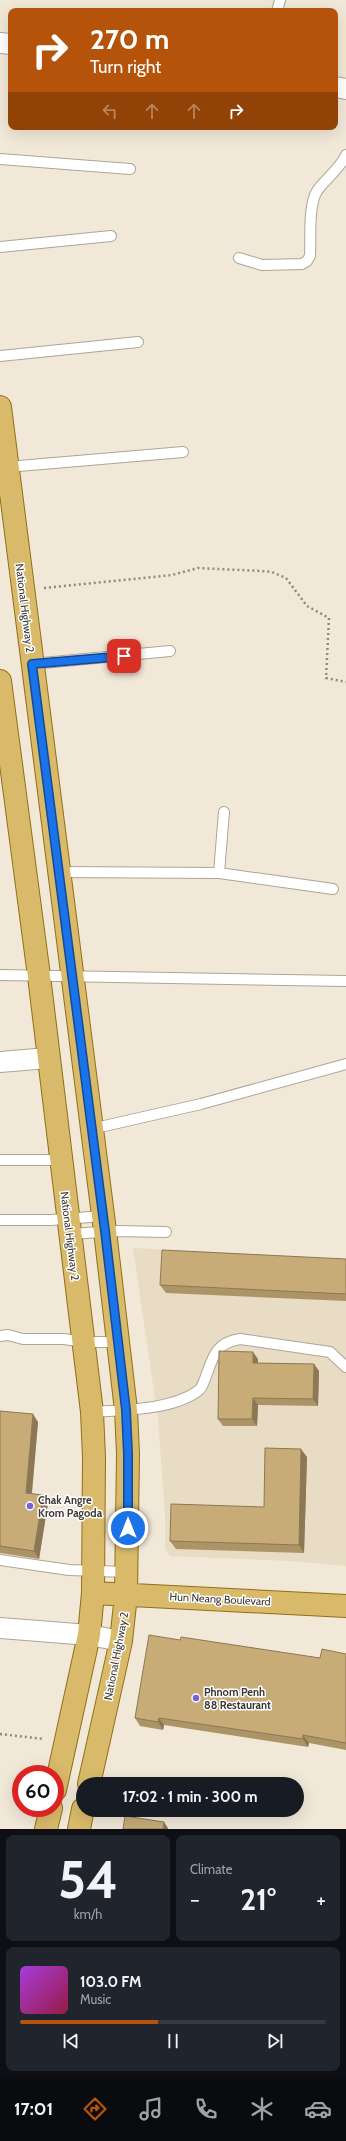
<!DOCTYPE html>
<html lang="en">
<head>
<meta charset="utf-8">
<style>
  body { margin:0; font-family:Cabin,sans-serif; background:#20242c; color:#f1f3f6; height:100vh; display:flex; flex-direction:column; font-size:15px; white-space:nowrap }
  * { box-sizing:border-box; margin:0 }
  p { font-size:13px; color:#9ea1a6 }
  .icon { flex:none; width:22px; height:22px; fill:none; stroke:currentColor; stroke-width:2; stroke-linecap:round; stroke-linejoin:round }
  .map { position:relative; height:1829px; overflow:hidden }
  .drawer { display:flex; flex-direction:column; gap:6px; padding:6px; background:#0d0f14; flex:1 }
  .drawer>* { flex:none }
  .banner { position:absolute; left:8px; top:8px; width:330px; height:122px; border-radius:8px; box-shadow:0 4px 16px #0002; background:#b45309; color:#fff; overflow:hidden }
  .speed { position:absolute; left:12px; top:1765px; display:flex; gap:8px; font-size:20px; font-weight:700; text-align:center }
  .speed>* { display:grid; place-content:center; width:52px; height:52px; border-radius:50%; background:#171b24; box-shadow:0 4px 16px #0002; line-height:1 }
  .speed .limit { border:6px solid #d22; background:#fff; color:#111 }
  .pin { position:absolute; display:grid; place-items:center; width:34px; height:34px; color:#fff; margin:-17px; border-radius:8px; box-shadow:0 2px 6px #0006 }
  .me { position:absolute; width:44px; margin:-22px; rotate:0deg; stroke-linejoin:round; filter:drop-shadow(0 0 3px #0008) }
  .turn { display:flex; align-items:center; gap:14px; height:84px; padding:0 16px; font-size:18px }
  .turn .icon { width:52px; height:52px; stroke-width:2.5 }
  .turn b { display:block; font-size:28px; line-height:34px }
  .lanes { display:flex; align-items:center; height:38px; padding:0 16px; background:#0003; justify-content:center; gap:20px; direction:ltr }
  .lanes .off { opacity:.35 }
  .big { font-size:30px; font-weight:700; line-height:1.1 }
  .drawer .card { flex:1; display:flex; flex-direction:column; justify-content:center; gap:6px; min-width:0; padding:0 14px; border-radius:8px; background:#20242c }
  .drawer .dial { align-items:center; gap:0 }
  .dial b { font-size:52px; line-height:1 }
  .song { display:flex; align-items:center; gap:12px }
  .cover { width:48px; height:48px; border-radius:6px; background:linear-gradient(135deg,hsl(280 70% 55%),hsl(340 70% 35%)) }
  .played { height:4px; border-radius:2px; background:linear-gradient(90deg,#b45309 45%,#363941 45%) }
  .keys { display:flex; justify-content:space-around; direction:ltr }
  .heat { display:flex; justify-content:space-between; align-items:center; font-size:22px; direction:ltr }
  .drawer .tiles { flex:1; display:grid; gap:6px; grid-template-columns:1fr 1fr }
  .card:last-child { grid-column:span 2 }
  .trip { position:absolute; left:76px; top:1777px; width:228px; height:40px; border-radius:20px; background:#171b24; box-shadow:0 4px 16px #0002; font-weight:700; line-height:40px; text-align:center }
  .tabs { display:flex; height:64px; justify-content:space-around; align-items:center; background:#090b0e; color:#9ea1a6 }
  .tabs .icon { width:28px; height:28px }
  .tabs .on { color:#b45309 }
  .tabs b { font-size:18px; color:#f1f3f6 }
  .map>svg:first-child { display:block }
  .built { fill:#e8dcc5 }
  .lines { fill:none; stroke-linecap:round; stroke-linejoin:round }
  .lane-casing { stroke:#ada596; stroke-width:12 }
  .street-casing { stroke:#ada596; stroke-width:22 }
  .primary-casing { stroke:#916f16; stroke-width:24 }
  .path { stroke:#8f897e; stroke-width:2.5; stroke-dasharray:2 3; stroke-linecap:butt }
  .lane { stroke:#fff; stroke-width:10 }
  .street { stroke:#fff; stroke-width:20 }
  .primary { stroke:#d9ba6a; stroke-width:22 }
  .wall { fill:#ac9467 }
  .shaded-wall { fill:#8c7854 }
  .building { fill:#c8ac78; stroke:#8c7854 }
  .route-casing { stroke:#114b97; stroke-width:10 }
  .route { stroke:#1a73e8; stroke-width:7 }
  .poi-dot { fill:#7561db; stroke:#fff; stroke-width:1.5 }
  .labels { text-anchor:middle; stroke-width:3; stroke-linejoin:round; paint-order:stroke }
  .street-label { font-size:11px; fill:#3c3832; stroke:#fff }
  .poi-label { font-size:11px; font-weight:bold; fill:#3c3832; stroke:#fff; text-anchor:start }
</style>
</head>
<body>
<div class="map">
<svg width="346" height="1829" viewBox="0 0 346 1829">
  <rect width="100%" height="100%" fill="#f1e8d8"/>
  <path class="built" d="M 133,1248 L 346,1259 L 346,1566 L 290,1561 L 170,1556 L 165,1549 L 165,1516 L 158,1419 Z"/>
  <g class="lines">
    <g class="lane-casing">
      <path id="lane" d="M 277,11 L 280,0
        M 0,159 L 130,169
        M 0,247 L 111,236
        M 239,258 L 262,265 L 302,264 L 307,261 L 310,256 C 311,238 308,206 317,191 C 326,178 339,170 346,155
        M 0,356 L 138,342
        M 7,467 L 183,452
        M 32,664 L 170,651
        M 59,872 L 219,873 L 333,889
        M 219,873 L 224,812
        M 0,975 L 346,981
        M 91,1129 L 201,1104 L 346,1064
        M 0,1160 L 61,1160
        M 0,1220 L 51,1220 L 103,1216
        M 70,1234 L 116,1231 L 166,1232
        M 0,1336 L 8,1335 L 23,1339 L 64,1339 L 84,1342 L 117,1342
        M 92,1412 C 124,1410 174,1410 199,1390 C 202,1388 203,1383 205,1379 C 213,1357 215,1343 240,1339 L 330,1352 L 346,1367
        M 0,1560 L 69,1570 L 127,1572"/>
    </g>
    <g class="street-casing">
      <path id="street" d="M 0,43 L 11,44
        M 335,87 L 346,89
        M 0,1062 L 48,1058
        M 0,1628 L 89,1635 L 121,1641"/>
    </g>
    <g class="primary-casing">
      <path id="primary" d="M 0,407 L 105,1231 L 126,1410 L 128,1454 L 126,1595 L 121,1641 L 89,1784
        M 0,681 L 39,976 L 92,1412 L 94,1457 L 93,1593 L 89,1635 L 55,1790
        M 93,1593 L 346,1606
        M 46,1829 L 51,1808
        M 79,1829 L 83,1809"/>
    </g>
    <path class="path" d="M 44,588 L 172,575 L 198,568 L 261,571 L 272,572 L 286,578 L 307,606 L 329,618 L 326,678 L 346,682
      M 0,1734 L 44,1739"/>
    <use href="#lane" class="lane"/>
    <use href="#street" class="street"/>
    <use href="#primary" class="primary"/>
  </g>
  <path class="wall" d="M 346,1259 L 346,1301 L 166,1293 L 160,1285 Z
    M 258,1359 L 258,1363 L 314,1364 L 319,1371 L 318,1406 L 258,1405 L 257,1426 L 223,1426 L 218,1419 Z
    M 0,1411 L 38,1422 L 32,1494 L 48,1503 L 39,1559 L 0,1553 Z
    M 307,1457 L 304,1553 L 176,1549 L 170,1541 L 264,1507 Z
    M 180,1640 L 320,1658 L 346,1654 L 346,1750 L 309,1743 L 308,1747 L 164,1725 L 163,1730 L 140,1726 L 135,1718 Z"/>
  <path class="shaded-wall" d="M 253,1352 L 258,1359 L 258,1370 L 253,1363 Z
    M 314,1364 L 319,1371 L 318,1406 L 313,1399 Z
    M 253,1398 L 258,1405 L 257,1426 L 252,1419 Z
    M 33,1414 L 38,1422 L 31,1500 L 26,1493 Z
    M 301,1449 L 307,1457 L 304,1553 L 299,1545 Z
    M 43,1495 L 48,1503 L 39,1559 L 34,1551 Z
    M 159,1718 L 164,1725 L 163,1730 L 158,1722 Z
    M 303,1735 L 309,1743 L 308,1747 L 303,1739 Z
    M 164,1822 L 168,1828 L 168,1829 L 163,1829 Z"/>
  <path class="building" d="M 162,1250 L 346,1259 L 346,1294 L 160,1285 Z
    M 219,1351 L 253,1352 L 253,1363 L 314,1364 L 313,1399 L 253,1398 L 252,1419 L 218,1419 Z
    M 0,1411 L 33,1414 L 26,1493 L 43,1495 L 34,1551 L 0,1546 Z
    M 265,1448 L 301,1449 L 299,1545 L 170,1541 L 171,1504 L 264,1507 Z
    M 149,1635 L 180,1640 L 181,1637 L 320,1658 L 322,1649 L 346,1654 L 346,1743 L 303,1735 L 303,1739 L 159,1718 L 158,1722 L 135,1718 Z
    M 125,1816 L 164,1822 L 163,1829 L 123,1829 Z"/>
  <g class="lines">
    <g class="route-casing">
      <path id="route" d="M 124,656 L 32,664 L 105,1231 L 126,1410 L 128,1454 L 128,1528"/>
    </g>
    <use href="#route" class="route"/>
  </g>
  <g class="poi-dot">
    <circle cx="30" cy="1506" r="4"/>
    <circle cx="196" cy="1698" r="4"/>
  </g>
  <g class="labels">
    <g class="street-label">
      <text transform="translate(25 608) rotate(83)" y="4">National Highway 2</text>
      <text transform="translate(70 1236) rotate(83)" y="4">National Highway 2</text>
      <text transform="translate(220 1599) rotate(3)" y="4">Hun Neang Boulevard</text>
      <text transform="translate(116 1656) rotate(-79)" y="4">National Highway 2</text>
    </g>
    <g class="poi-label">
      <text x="38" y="1504">Chak Angre<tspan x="38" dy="13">Krom Pagoda</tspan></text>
      <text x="204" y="1696">Phnom Penh<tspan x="204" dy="13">88 Restaurant</tspan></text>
    </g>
  </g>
</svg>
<div class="speed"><div class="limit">60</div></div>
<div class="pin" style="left:124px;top:656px;background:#d93025"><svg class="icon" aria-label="arrive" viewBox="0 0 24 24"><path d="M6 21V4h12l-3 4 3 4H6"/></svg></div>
<svg class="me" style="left:128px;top:1528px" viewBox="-20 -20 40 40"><circle r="17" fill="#1a73e8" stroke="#fff" stroke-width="3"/><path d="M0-11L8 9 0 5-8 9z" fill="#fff"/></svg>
<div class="trip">17:02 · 1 min · 300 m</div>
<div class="banner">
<div class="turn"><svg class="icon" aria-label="right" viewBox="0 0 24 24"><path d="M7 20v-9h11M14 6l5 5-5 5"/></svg><div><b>270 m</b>Turn right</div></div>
<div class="lanes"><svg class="icon off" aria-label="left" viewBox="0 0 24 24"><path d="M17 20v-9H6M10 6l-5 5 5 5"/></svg><svg class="icon off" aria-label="ahead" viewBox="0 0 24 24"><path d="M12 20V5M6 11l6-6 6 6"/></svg><svg class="icon off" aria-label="ahead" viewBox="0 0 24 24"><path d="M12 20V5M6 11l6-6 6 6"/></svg><svg class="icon" aria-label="right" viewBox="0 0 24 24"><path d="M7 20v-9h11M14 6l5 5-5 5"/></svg></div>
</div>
</div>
<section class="drawer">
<div class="tiles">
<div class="card dial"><b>54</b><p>km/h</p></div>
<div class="card"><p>Climate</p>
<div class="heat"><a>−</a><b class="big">21°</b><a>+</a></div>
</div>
<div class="card">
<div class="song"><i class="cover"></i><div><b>103.0 FM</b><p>Music</p></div></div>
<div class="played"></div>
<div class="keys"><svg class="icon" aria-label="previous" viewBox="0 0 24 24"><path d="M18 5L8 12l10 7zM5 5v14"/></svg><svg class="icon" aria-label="pause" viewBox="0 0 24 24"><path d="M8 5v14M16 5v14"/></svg><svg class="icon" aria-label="next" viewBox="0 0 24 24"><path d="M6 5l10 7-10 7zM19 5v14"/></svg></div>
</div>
</div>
</section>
<nav class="tabs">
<b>17:01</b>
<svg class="icon on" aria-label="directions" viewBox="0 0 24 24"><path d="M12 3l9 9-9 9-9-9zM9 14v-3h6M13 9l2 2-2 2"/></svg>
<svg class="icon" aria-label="music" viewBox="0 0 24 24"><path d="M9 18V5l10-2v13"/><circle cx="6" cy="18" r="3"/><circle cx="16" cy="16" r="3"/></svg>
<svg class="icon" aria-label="phone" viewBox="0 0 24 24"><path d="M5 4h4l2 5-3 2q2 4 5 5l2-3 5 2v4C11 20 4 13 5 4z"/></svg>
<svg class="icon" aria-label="climate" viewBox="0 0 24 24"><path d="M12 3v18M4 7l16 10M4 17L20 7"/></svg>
<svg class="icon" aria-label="car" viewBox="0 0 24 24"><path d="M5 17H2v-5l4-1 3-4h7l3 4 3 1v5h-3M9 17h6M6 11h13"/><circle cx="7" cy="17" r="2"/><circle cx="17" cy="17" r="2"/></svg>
</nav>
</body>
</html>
